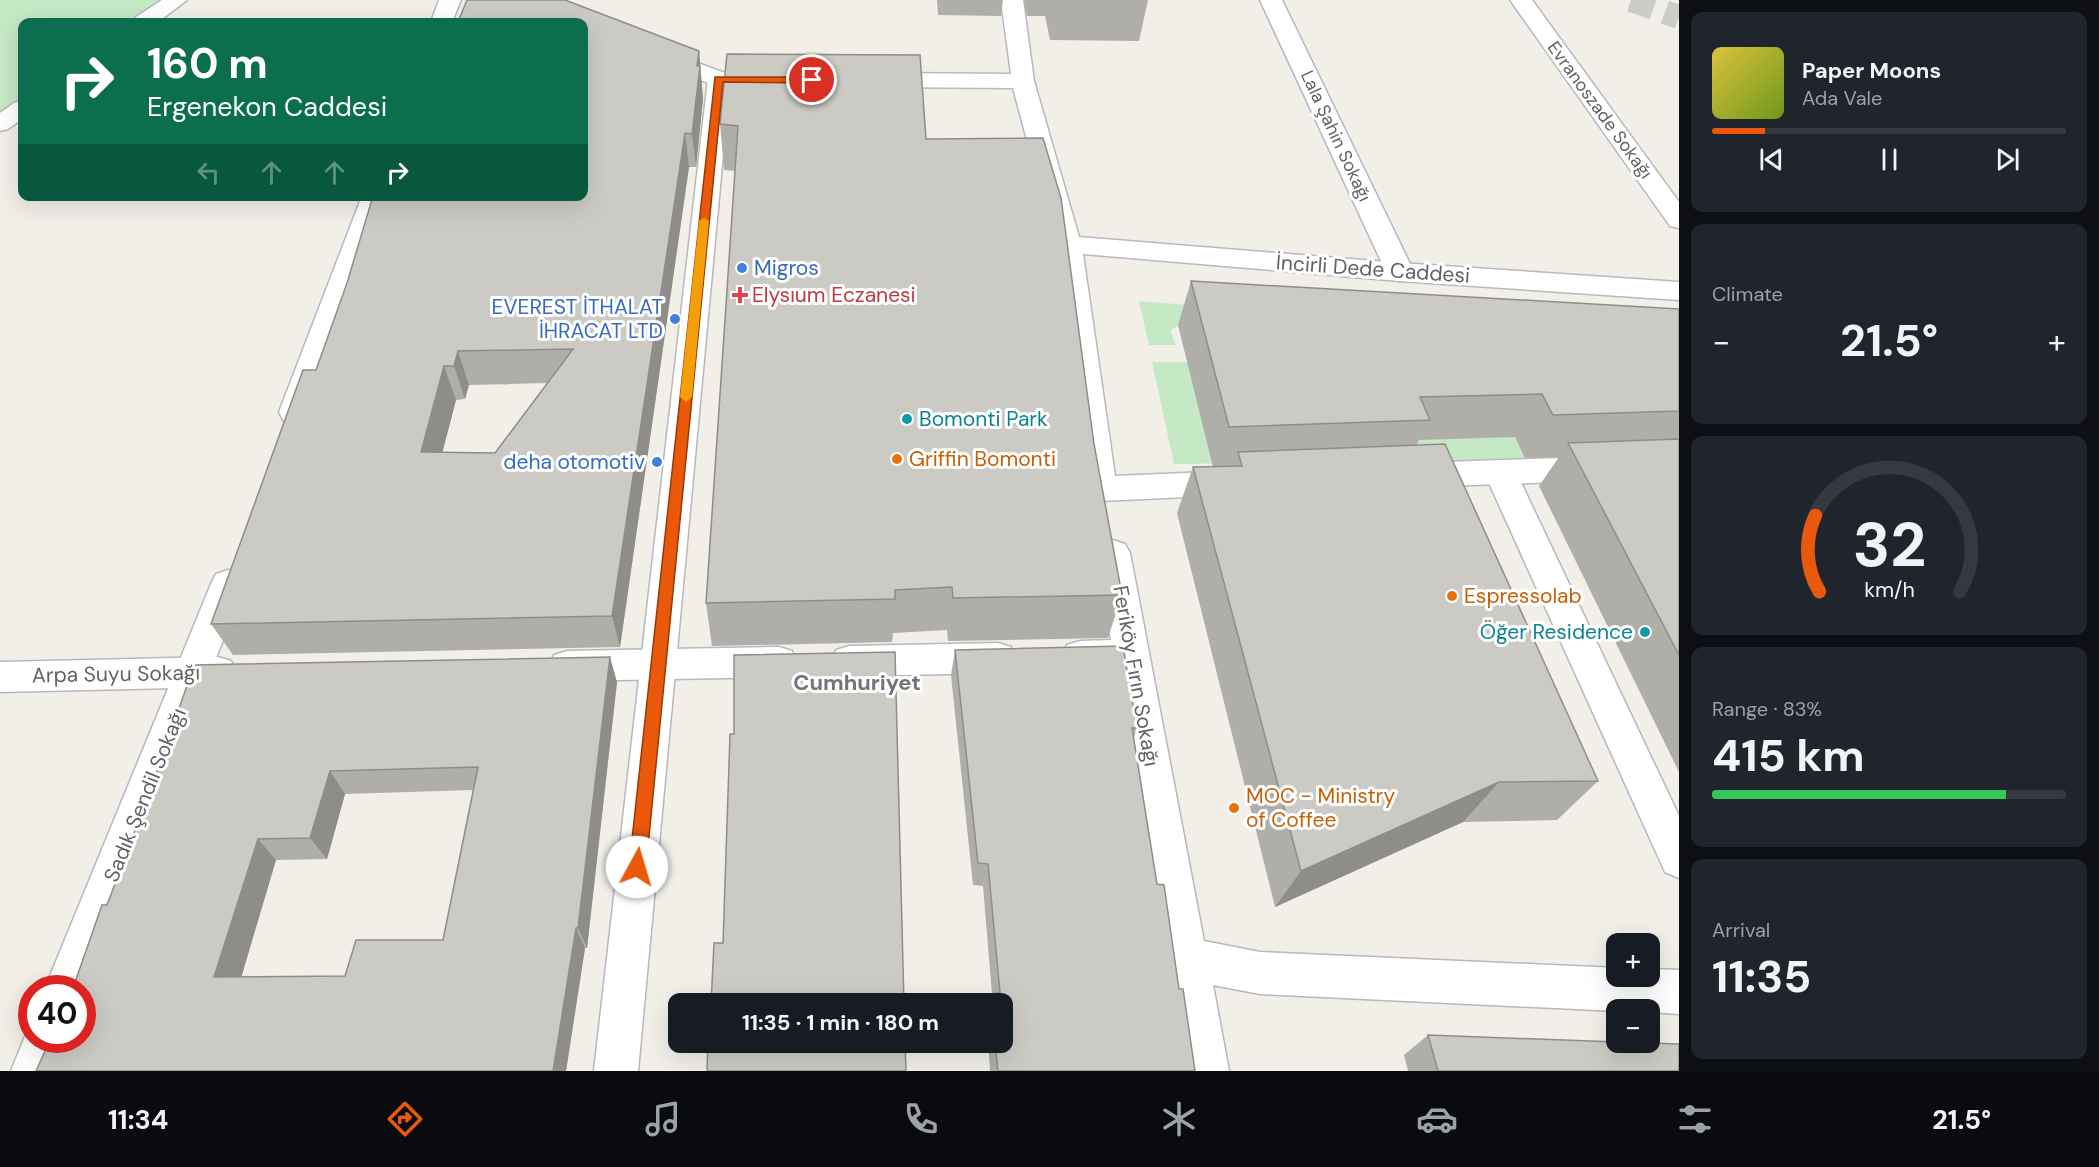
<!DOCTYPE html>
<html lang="en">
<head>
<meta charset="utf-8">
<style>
  body { margin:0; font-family:"DM Sans",sans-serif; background:#20242c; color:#f1f3f6; height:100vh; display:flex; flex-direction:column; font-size:22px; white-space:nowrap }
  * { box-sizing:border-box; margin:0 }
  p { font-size:20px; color:#9ea1a6 }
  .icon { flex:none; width:33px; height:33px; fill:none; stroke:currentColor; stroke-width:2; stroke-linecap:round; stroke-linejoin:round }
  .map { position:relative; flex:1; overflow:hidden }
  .details { display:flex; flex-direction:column; gap:12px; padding:12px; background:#0d0f14; width:420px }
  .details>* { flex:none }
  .hud { position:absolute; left:18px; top:18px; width:570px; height:183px; border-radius:12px; box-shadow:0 6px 24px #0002; background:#0b6e4f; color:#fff; overflow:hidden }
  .tools { position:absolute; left:1606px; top:933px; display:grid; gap:12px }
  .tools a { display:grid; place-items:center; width:54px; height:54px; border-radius:12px; background:#171b24; box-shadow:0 6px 24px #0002; font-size:30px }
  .speed { position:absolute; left:18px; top:975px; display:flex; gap:12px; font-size:30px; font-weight:700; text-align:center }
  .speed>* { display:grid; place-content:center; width:78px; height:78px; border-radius:50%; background:#171b24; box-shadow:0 6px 24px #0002; line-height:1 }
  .speed .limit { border:9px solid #d22; background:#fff; color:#111 }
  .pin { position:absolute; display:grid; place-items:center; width:51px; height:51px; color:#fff; margin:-26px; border:3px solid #fff; border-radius:50%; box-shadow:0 2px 6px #0007 }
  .me { position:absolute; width:66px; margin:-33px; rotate:6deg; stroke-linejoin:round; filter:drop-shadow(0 0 4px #0008) }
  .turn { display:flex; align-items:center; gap:21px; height:126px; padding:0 30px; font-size:27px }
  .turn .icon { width:78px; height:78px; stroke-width:2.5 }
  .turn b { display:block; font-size:42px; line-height:51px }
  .lanes { display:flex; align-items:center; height:57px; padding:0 30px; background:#0003; justify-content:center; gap:30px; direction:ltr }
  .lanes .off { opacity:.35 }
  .big { font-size:45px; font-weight:700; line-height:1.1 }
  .details .widget { flex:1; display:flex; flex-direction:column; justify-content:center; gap:9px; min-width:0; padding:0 21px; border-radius:12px; background:#20242c }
  .details .dial { align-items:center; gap:0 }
  .dial svg { height:156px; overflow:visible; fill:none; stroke:#363941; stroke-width:7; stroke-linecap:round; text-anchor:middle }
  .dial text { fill:#f1f3f6; stroke:none }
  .song { display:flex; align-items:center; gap:18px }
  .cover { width:72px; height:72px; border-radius:9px; background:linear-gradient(135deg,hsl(50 70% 55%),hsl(80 70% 35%)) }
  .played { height:6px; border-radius:3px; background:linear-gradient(90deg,#ea580c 15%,#363941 15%) }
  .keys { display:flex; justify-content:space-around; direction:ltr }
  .heat { display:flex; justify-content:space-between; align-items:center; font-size:33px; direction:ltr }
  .charge { height:9px; border-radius:4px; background:linear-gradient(90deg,#34c759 83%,#363941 0) }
  .trip { position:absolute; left:668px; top:993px; width:345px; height:60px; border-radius:12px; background:#171b24; box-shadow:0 6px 24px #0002; font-weight:700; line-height:60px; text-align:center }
  .tab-bar { display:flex; height:96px; justify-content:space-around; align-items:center; background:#090b0e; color:#9ea1a6 }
  .tab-bar .icon { width:42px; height:42px }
  .tab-bar .current { color:#ea580c }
  .tab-bar b { font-size:27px; color:#f1f3f6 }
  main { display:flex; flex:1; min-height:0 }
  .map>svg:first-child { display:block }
  .green { fill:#c5e8c5 }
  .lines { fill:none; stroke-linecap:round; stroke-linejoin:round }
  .primary-tunnel { stroke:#ccccc8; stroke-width:24; stroke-dasharray:24 12; stroke-linecap:butt }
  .minor-casing { stroke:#b5b8bc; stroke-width:3 }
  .tertiary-casing { stroke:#b5b8bc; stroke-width:3 }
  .secondary-casing { stroke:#b6babf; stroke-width:3 }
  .minor { fill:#fff; fill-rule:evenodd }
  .tertiary { fill:#fff; fill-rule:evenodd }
  .secondary { fill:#fff; fill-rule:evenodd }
  .wall { fill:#afaea9; fill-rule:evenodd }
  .shaded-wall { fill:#8f8d8a }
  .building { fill:#cccac5; stroke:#8f8d8a; stroke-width:1.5; fill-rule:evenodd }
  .route { fill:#ea580c; stroke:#983908; stroke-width:1.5 }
  .slow { fill:#f59e0b }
  .shop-dot { fill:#3f7fe0; stroke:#fff; stroke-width:2 }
  .health-dot { fill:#e0444e; stroke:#fff; stroke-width:2 }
  .culture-dot { fill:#0f9aa8; stroke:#fff; stroke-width:2 }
  .food-dot { fill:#e8710a; stroke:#fff; stroke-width:2 }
  .labels { text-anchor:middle; stroke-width:6; stroke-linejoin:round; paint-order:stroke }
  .far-street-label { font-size:18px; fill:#5f6368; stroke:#fff }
  .shop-label { font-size:21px; fill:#366cbe; stroke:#fff; text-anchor:end }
  .street-label { font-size:21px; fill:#5f6368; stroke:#fff }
  .health-label { font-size:21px; fill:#be3a42; stroke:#fff; text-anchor:start }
  .culture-label { font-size:21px; fill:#0d838f; stroke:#fff; text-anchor:start }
  .food-label { font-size:21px; fill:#c56008; stroke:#fff; text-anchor:start }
  .neighbourhood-label { font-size:22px; font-weight:bold; fill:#70757a; stroke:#fff }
</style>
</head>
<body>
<main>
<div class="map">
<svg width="1679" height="1071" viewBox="0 0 1679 1071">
  <rect width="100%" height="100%" fill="#f1efe8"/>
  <path class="green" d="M 0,0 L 163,0 L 131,22 L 22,22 L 22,100 L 0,116 Z
    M 1139,301 L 1213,307 L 1170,330 L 1176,345 L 1149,345 Z
    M 1152,362 L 1188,362 L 1679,433 L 1679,457 L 1174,464 Z"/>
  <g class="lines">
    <path class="primary-tunnel" d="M 1631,0 L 1679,17"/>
    <g class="minor-casing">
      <path id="minor" d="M 162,0 L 187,0 L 158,22 L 134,22 L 136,17 Z
        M 1001,0 L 1023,0 L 1034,81 L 1031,86 L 1023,88 L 1015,86 L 1012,81 Z
        M 1260,0 L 1282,0 L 1414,272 L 1410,278 L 1400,281 L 1390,278 L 1386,272 Z
        M 22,101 L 22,119 L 8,129 L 0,131 L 0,113 L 14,103 Z
        M 1500,460 L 1511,464 L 1516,472 L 1679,816 L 1679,878 L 1665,872 L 1484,472 L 1489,464 Z
        M 1113,540 L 1125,544 L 1130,553 L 1204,941 L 1260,952 L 1617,968 L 1617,976 L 1650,976 L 1650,969 L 1679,970 L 1679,1014 L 1650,1012 L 1650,1010 L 1617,1011 L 1260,994 L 1213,985 L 1229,1071 L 1185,1071 L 1116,670 L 1080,671 L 1067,667 L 1062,656 L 1067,645 L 1080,641 L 1111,640 L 1096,553 L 1101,544 Z
        M 998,643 L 1011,647 L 1016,658 L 1011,669 L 998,673 L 849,676 L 836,672 L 831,661 L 836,650 L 849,646 Z
        M 779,647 L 792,651 L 797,662 L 792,673 L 779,677 L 567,681 L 554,677 L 549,666 L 554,655 L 567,651 Z
        M 218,657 L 231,661 L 236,672 L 231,683 L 218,687 L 0,692 L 0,662 Z"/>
    </g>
    <g class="tertiary-casing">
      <path id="tertiary" d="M 439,0 L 461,0 L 452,22 L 431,22 Z
        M 1510,0 L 1532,0 L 1679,202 L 1679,228 L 1670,226 Z
        M 719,72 L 727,74 L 730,79 L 638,1071 L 594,1071 L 708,79 L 711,74 Z
        M 362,196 L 388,196 L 309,412 L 305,420 L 294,423 L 283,420 L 279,412 Z
        M 228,570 L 240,574 L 245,584 L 82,1000 L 82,988 L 45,988 L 211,584 L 216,574 Z
        M 30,1024 L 32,1040 L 68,1040 L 55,1071 L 11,1071 Z"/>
    </g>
    <g class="secondary-casing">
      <path id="secondary" d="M 584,21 L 722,72 L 776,75 L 779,80 L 776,85 L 768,87 L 711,84 L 584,35 L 584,22 L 580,22 Z
        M 877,73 L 1023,74 L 1031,76 L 1034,81 L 1079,237 L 1400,263 L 1679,282 L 1679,300 L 1400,281 L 1083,254 L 1115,476 L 1231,471 L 1242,475 L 1247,483 L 1242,491 L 1231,495 L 1101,501 L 1090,498 L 1085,489 L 1055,244 L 1013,88 L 877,87 L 869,85 L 866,80 L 869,75 Z
        M 1679,454 L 1679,478 L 1414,487 L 1403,483 L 1398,475 L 1403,467 L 1414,463 Z"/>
    </g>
    <use href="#minor" class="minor"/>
    <use href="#tertiary" class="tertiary"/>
    <use href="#secondary" class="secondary"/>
  </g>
  <path class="wall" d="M 937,0 L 1003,0 L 1001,16 L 938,15 Z
    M 1024,0 L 1148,0 L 1139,41 L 1050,40 L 1045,16 L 1027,16 Z
    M 699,51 L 703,99 L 696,167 L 689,167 L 620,647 L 233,655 L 211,624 L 316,370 ZM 547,383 L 495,453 L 442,452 L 456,400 L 465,399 L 469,385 Z
    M 720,124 L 926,139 L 1094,444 L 1122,595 L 1108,638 L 948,641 L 947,630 L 893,633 L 892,642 L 712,646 L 706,603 L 735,171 L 724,170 Z
    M 1191,281 L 1679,309 L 1679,772 L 1539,486 L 1559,457 L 1525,458 L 1515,437 L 1419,440 L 1416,445 L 1598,781 L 1557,820 L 1463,822 L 1275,907 L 1177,513 L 1193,467 L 1213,467 L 1178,325 Z
    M 955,650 L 1137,728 L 1134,737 L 1157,884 L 1195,1071 L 990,1071 L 988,1042 L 1002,1042 L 1002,1004 L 988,1004 L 991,994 L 992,994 L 983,886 L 973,885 L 951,675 Z
    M 617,682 L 587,948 L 585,948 L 566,1071 L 36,1071 L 82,1040 L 107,905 L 162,758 ZM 473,790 L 443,940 L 345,976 L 241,977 L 276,860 L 327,859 L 345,794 Z
    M 1428,1035 L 1679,1071 L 1408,1071 L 1404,1055 Z"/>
  <path class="shaded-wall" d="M 699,51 L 703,99 L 696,167 L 692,134 L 697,66 Z
    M 685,133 L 689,167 L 620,647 L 612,616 Z
    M 458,351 L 469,385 L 465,399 L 454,366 Z
    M 444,366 L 456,400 L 434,485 L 421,452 Z
    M 610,657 L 617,682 L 587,948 L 578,928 Z
    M 330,771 L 345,794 L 327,859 L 310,838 Z
    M 1499,782 L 1463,822 L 1275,907 L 1301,871 Z
    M 258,839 L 276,860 L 236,995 L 214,977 Z
    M 576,928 L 585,948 L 566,1071 L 553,1071 Z"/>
  <path class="building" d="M 467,0 L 565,0 L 699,51 L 697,66 L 700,66 L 692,134 L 685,133 L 612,616 L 211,624 L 303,370 L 316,370 L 347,283 L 373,196 L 584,196 L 584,22 L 458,22 ZM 573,349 L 495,453 L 421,452 L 444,366 L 454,366 L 458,351 Z
    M 727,54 L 920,55 L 926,139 L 1043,138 L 1061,198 L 1094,444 L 1122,595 L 953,598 L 952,587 L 895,590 L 895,599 L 706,603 L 738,126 L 720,124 Z
    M 1191,281 L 1679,309 L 1679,411 L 1553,415 L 1542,394 L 1420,397 L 1430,420 L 1229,427 Z
    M 1679,439 L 1679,655 L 1568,443 Z
    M 1445,444 L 1598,781 L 1499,782 L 1301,871 L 1193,467 L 1242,466 L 1238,452 Z
    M 1123,646 L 1137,728 L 1132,728 L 1157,884 L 1164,885 L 1179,989 L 1183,989 L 1195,1071 L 998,1071 L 995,1042 L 1002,1042 L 1002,1004 L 992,1004 L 991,994 L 1000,993 L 988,864 L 978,863 L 955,650 Z
    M 895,652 L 904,1004 L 711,1004 L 714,943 L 723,943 L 730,734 L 734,734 L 734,655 Z
    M 610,657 L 578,928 L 576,928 L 553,1071 L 36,1071 L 50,1040 L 82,1040 L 82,988 L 73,988 L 102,905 L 107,905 L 162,758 L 194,665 ZM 478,767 L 443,940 L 356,940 L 345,976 L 214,977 L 258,839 L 310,838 L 330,771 Z
    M 1428,1035 L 1617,1042 L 1679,1044 L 1679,1071 L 1438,1071 Z
    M 708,1042 L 905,1042 L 906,1071 L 707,1071 Z"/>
  <path class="route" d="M 715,77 L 812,77 L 817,80 L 812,83 L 723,82 L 646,867 L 643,873 L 637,875 L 631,873 L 629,867 Z"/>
  <path class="slow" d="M 704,218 L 709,221 L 692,397 L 686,402 L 680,397 L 699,221 Z"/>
  <g class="shop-dot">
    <circle cx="742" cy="268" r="6"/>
    <circle cx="675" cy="319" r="6"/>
    <circle cx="657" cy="462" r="6"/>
  </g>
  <path class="health-dot" d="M737 286h6v6h6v6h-6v6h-6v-6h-6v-6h6z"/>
  <g class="culture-dot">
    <circle cx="907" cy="419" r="6"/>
    <circle cx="1645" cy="632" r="6"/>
  </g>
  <g class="food-dot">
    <circle cx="897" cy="459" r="6"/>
    <circle cx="1452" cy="596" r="6"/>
    <circle cx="1234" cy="808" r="6"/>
  </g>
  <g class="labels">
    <g class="far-street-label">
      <text transform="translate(1600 110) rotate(54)" y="6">Evranoszade Sokağı</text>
      <text transform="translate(1336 136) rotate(65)" y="6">Lala Şahin Sokağı</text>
    </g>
    <g class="shop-label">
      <text x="754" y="275" text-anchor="start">Migros</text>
      <text x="663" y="314">EVEREST İTHALAT<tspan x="663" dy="24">İHRACAT LTD</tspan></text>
      <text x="645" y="469">deha otomotiv</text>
    </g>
    <g class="street-label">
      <text transform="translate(1373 269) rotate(4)" y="7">İncirli Dede Caddesi</text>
      <text transform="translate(116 674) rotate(-1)" y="7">Arpa Suyu Sokağı</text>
      <text transform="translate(1136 676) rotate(80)" y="7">Feriköy Fırın Sokağı</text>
      <text transform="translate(145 795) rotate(-68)" y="7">Sadık Şendil Sokağı</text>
    </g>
    <g class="health-label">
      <text x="752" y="302">Elysıum Eczanesi</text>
    </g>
    <g class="culture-label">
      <text x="919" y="426">Bomonti Park</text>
      <text x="1633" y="639" text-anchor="end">Öğer Residence</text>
    </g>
    <g class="food-label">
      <text x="909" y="466">Griffin Bomonti</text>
      <text x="1464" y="603">Espressolab</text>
      <text x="1246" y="803">MOC - Ministry<tspan x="1246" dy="24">of Coffee</tspan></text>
    </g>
    <g class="neighbourhood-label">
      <text x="857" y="690">Cumhuriyet</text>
    </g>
  </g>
</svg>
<div class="tools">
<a>+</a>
<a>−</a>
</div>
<div class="speed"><div class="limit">40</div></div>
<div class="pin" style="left:812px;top:80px;background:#d93025"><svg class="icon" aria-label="arrive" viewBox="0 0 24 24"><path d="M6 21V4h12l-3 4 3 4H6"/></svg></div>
<svg class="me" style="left:637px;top:867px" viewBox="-20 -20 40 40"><circle r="19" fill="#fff"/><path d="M0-13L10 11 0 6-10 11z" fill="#ea580c"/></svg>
<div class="trip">11:35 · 1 min · 180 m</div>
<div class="hud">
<div class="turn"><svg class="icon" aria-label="right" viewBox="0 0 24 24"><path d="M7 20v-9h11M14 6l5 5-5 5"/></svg><div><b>160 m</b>Ergenekon Caddesi</div></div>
<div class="lanes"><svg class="icon off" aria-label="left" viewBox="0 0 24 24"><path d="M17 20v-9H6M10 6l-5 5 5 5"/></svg><svg class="icon off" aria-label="ahead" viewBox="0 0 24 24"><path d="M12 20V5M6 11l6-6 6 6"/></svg><svg class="icon off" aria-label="ahead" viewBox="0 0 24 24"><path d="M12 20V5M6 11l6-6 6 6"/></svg><svg class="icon" aria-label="right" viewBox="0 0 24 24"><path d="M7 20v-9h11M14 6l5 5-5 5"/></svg></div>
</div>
</div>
<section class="details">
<div class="widget">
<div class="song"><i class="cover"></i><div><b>Paper Moons</b><p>Ada Vale</p></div></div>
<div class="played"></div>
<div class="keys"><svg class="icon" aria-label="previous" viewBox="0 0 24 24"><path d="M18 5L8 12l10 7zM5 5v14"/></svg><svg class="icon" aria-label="pause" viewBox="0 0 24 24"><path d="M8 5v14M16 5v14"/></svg><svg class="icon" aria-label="next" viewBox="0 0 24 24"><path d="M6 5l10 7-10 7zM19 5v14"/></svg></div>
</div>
<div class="widget"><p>Climate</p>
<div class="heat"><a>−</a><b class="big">21.5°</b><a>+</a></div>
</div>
<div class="widget dial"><svg viewBox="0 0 100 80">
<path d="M14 69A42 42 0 1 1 86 69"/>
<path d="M14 69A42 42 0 0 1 12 30" stroke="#ea580c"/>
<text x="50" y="56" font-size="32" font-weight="700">32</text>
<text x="50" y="72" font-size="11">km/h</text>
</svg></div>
<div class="widget"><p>Range · 83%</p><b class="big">415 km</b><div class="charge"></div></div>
<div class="widget"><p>Arrival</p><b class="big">11:35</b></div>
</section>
</main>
<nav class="tab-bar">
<b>11:34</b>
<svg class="icon current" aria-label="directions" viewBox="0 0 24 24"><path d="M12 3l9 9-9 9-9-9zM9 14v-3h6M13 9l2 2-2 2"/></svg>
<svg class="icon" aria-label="music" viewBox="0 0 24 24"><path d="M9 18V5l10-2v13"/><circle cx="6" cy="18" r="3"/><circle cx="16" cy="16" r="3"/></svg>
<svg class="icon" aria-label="phone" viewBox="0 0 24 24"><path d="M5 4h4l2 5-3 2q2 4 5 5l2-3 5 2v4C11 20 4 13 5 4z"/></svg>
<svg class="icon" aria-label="climate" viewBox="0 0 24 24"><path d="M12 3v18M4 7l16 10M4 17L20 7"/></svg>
<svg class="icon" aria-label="car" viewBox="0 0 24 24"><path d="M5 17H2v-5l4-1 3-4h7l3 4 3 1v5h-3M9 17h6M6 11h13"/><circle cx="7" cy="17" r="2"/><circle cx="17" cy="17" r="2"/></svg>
<svg class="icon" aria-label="filters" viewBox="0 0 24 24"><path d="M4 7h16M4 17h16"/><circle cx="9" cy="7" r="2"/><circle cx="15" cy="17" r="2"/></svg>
<b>21.5°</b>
</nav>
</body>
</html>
